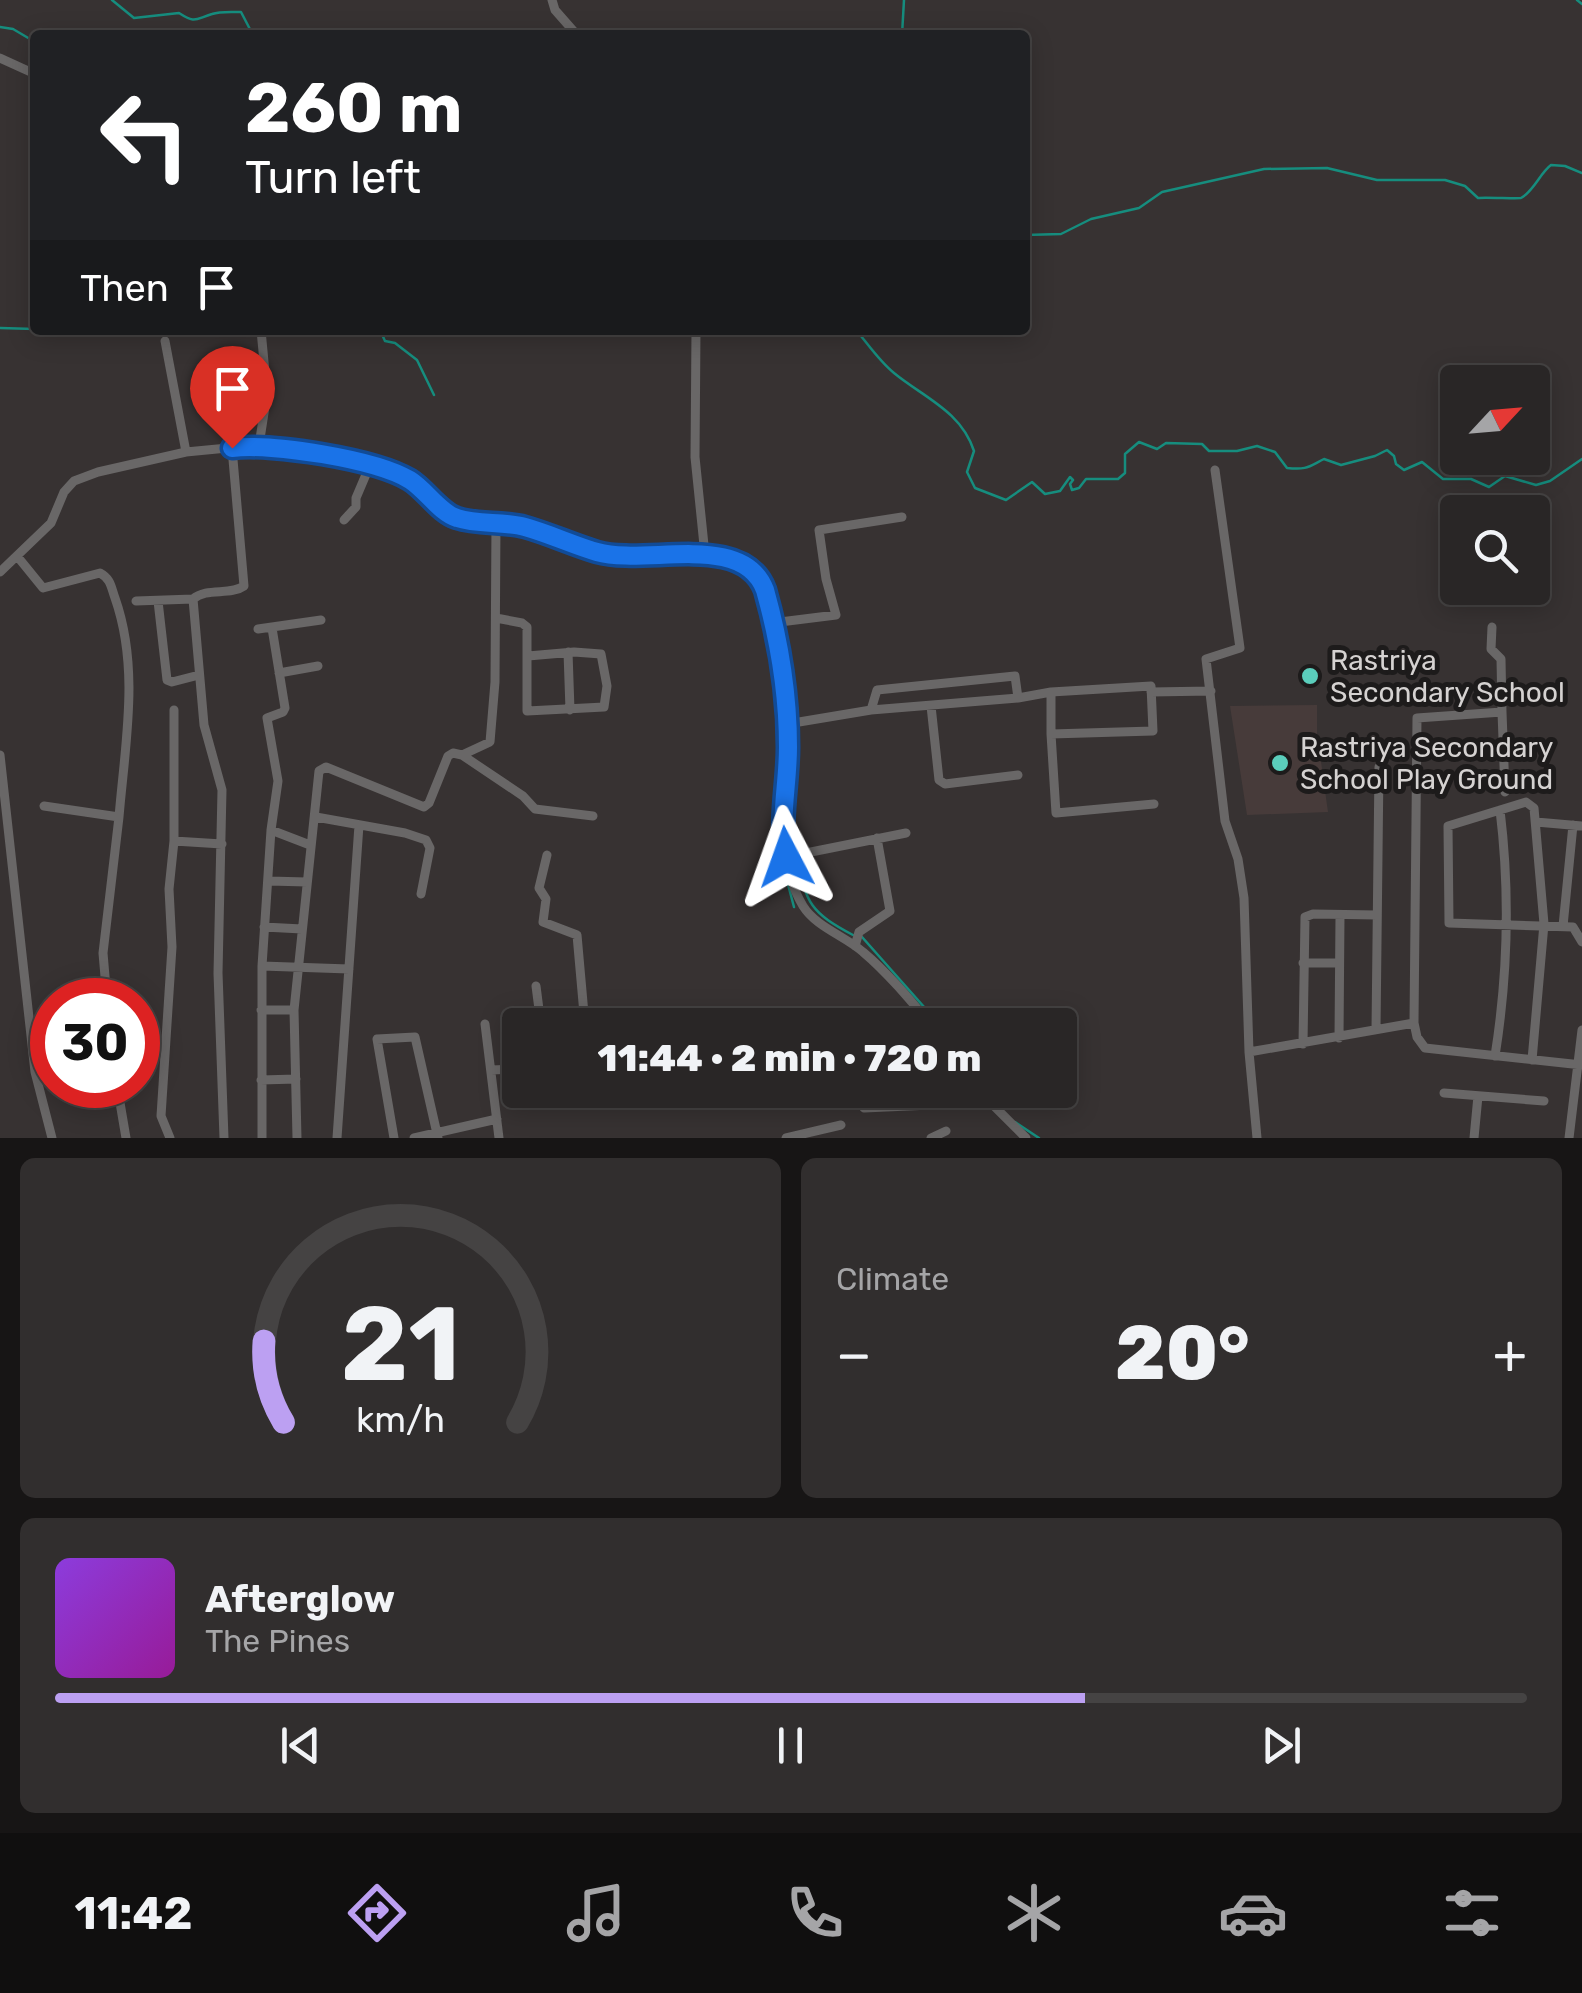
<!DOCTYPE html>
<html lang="en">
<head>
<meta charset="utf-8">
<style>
  body { margin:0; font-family:Rubik,sans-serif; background:#312e2e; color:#f1f3f6; height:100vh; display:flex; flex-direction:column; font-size:38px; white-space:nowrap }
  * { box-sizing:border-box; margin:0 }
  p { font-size:32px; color:#a5a5a7 }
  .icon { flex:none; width:55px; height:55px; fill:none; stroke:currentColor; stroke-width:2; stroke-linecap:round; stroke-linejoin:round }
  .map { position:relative; height:1138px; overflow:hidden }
  .panel { display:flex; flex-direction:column; gap:20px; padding:20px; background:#171515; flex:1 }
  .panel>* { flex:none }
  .banner { position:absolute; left:30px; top:30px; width:1000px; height:305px; border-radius:10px; box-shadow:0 5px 25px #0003,0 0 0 2px #454343; background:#202124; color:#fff; overflow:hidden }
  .needle { width:65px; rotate:64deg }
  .fabs { position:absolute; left:1440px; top:365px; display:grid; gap:20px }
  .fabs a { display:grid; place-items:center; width:110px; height:110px; border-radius:10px; background:#292626; box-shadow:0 5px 25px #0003,0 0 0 2px #454343; font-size:50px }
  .speed { position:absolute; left:30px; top:978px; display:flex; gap:20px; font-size:50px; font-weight:700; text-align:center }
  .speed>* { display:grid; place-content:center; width:130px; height:130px; border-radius:50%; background:#292626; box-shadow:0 5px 25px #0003,0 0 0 2px #454343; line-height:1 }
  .speed .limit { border:15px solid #d22; background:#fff; color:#111 }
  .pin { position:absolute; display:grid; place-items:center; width:85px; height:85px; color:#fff; margin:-102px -42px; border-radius:50% 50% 50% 0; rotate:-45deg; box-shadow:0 0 10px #0007 }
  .pin .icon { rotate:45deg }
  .me { position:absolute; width:110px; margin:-55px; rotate:356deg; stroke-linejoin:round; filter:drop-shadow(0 0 8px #0008) }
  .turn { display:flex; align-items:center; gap:35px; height:210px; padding:0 50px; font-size:45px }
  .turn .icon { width:130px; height:130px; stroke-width:2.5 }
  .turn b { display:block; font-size:70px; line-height:85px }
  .then { display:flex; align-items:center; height:95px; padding:0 50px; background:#0003; gap:20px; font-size:38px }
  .big { font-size:75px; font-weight:800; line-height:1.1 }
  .panel .widget { flex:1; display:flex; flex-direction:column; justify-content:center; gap:15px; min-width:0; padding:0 35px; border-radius:15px; background:#312e2e }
  .panel .dial { align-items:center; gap:0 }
  .dial svg { height:260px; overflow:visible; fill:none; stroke:#454343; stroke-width:7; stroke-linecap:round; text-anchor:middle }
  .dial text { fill:#f1f3f6; stroke:none }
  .song { display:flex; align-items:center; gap:30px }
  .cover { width:120px; height:120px; border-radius:15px; background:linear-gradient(135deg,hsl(270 70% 55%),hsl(300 70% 35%)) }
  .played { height:10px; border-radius:5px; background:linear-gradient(90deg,#bca0f2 70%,#454343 70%) }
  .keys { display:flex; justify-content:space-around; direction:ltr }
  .heat { display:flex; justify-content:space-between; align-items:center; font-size:55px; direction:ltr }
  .panel .tiles { flex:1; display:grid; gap:20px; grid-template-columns:1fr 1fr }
  .widget:last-child { grid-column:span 2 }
  .trip { position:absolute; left:502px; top:1008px; width:575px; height:100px; border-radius:10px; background:#292626; box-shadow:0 5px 25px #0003,0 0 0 2px #454343; font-weight:800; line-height:100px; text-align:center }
  .tabs { display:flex; height:160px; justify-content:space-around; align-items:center; background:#100f0f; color:#a5a5a7 }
  .tabs .icon { width:70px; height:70px }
  .tabs .on { color:#bca0f2 }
  .tabs b { font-size:45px; color:#f1f3f6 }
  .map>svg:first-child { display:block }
  .built { fill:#473b3a }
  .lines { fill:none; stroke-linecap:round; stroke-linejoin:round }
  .stream { stroke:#168d7e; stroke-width:2.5 }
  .minor { stroke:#696767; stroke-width:9 }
  .route-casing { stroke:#114b97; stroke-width:25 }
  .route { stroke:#1a73e8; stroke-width:18 }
  .poi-dot { fill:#5bcebc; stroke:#1d1b1b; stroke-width:4 }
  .labels { text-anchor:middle; stroke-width:10; stroke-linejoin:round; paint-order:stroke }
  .poi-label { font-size:28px; fill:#d5d2d1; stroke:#1d1b1b; text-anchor:start }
</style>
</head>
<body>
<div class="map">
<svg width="1582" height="1138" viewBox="0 0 1582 1138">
  <rect width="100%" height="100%" fill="#373232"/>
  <path class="built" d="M 1317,705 L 1317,733 L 1328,812 L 1247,815 L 1230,706 Z"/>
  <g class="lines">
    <path class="stream" d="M 112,0 L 134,18 L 179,13 C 196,24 195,19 212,14 C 220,11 232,12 241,12 L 253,35
      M 1577,0 L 1582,4
      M 0,27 L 13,29 L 35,42
      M 902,35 L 904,0
      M 1025,235 L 1061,234 L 1091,219 L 1139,208 L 1162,192 L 1264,169 L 1327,168 L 1377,180 L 1445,180 L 1465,186 L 1478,198 C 1485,197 1519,199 1521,198 C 1534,191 1540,173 1551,165 L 1565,166 L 1582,173
      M 0,328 L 35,329
      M 380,330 L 385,341 L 395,343 L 417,360 L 434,395
      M 856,330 C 868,344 879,361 894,373 C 923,397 961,411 974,451 L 967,472 L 975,488 L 1006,500 L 1032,482 L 1045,494 L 1060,491 L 1070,477 L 1073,480 L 1070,484 L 1072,490 L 1079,488 L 1086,479 L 1118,479 L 1125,473 L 1125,454 L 1139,442 L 1157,449 L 1166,443 L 1202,444 L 1209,451 L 1237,451 L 1257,446 L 1275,452 L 1287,468 C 1307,470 1308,467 1324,459 L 1341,465 L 1375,456 L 1387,450 L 1394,456 L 1396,464 L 1404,470 L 1422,462 L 1443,479 L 1471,479 L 1489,487 L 1505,476 L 1536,485 L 1550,481 L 1582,459
      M 549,531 L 613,550
      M 714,552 C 738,554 757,558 767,582
      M 599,557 L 628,564 L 719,563 L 747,572 L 754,581 L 765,623 L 780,727 L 777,829 L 782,862 L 794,907
      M 771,595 L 777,617
      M 780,627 L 796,718
      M 796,851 L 790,806 L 797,726
      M 798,858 C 805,904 812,913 853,935
      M 862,937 L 940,1025
      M 1015,1122 L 1039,1138"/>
    <path class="minor" d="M 552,0 L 555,10 L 577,35
      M 0,58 L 35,74
      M 696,330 L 695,457 L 705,555
      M 165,341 L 186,452
      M 259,445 L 267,394 L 261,330
      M 1215,470 L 1240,648 L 1206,659 L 1225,821 L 1238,859 L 1244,898 L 1249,1052 L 1257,1138
      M 344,520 L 356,507 L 356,498 L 370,465
      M 17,556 L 43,588 L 100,573 C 111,579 111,587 115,598 C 140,669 125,744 119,817
      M 0,572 L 51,523 L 64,492 L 74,481 L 98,472 L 186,452 L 259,445 L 387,469 L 426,491 L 454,517 L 522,526 L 600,553 L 705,555 L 746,564 L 761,579 L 765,590 C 777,634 785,681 787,726 C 791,787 769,849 803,906 C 816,927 845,936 863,952 C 888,973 911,1001 931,1025
      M 193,599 C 207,587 230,596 244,586 L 232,448
      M 136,601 L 193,599 L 204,725 L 222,790 L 218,973 L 224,1138
      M 158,601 L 167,680 L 172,682 L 199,675
      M 496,618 L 522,623 L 527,627 L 527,711 L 604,707 L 607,686 L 601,654 L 574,652 L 528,656
      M 772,623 L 836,615 L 826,579 L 819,530 L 902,517
      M 1492,627 L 1491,649 L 1501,659 L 1502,712
      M 258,629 L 321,620
      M 568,652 L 570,710
      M 279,673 L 318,666
      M 1151,692 L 1211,691
      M 1018,698 L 1051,692 L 1151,686 L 1153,731 L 1051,734 L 1051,692
      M 931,706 L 939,780 L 945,784 L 1018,775
      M 787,724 L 871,710 L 877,690 L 1015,676 L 1018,698 L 871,710
      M 1051,734 L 1056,813 L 1154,804
      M 0,755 L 35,1072 L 52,1138
      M 462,755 L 523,796 L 535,809 L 593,816
      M 1505,792 L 1502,712 L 1417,718 L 1414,1023 L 1417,1037 L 1425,1048 L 1582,1065
      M 44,806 L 119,817 L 103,953 L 107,1000
      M 316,817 L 405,833 L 426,840 L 430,848 L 421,894
      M 1536,822 L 1582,826
      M 271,830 L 310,845
      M 174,841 L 222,844
      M 547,855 L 539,888 L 546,899 L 543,922 L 577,935 L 585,1025
      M 786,857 L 906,833
      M 269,881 L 307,882
      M 1563,926 L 1573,825
      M 264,927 L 302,929
      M 855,946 L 859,932 L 890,911 L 877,838
      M 1303,963 L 1339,963
      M 262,966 L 349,969
      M 536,986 L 541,1025
      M 261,1010 L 294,1010
      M 485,1024 L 499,1138
      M 1376,1029 L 1379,767
      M 1339,1038 L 1340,916
      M 1303,1044 L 1305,917 L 1313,914 L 1377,915
      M 1249,1052 L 1414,1023
      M 1495,1056 C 1508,974 1510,892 1500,810
      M 1532,1060 L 1544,924 L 1534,808 L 1526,802 L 1448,826 L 1449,923 L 1573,927 L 1582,942
      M 491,1070 L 520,1069
      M 261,1080 L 296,1079
      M 117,1085 L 126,1138
      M 978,1090 L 1026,1138
      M 1444,1093 L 1544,1101
      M 864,1108 L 931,1105 L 976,1090
      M 170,1138 L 161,1116 L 172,947 L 169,889 L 174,841 L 174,710
      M 262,1138 L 262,966 L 271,830 L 278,781 L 267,718 L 283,712 L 285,708 L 272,628
      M 297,1138 L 294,1010 L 319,771 L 326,767 L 424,807 L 429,803 L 448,756 L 453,753 L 462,755 L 490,742 L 495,682 L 496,522
      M 337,1138 L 359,825
      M 394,1138 L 377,1039 L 415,1037 L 438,1138
      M 414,1138 L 497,1119
      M 786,1138 L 841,1125
      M 931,1138 L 946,1131
      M 1474,1138 L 1478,1096
      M 1569,1138 L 1582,1030"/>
  </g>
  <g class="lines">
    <g class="route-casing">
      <path id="route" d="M 232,448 C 272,443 375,459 410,480 C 426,490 440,513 457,518 C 478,525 503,521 525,527 C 550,534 573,545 597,552 C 646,566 743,531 765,590 C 779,640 788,695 788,747 C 788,785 779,819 786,857"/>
    </g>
    <use href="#route" class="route"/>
  </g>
  <g class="poi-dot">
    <circle cx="1310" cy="676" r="10"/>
    <circle cx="1280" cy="763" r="10"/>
  </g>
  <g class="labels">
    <g class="poi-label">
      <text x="1330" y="670">Rastriya<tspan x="1330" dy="32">Secondary School</tspan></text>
      <text x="1300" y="757">Rastriya Secondary<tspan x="1300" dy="32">School Play Ground</tspan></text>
    </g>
  </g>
</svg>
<div class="fabs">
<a><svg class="needle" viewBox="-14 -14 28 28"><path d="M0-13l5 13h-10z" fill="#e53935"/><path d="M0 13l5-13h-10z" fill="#a5a5a7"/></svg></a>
<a><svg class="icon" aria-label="search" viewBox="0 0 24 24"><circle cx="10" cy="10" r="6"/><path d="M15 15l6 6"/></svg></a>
</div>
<div class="speed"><div class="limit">30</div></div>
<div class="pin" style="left:232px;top:448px;background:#d93025"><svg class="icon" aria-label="arrive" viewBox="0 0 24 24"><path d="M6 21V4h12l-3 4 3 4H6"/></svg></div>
<svg class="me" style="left:786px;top:857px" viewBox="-20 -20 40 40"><path d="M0-17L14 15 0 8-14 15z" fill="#1a73e8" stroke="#fff" stroke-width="4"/></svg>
<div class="trip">11:44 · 2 min · 720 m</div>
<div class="banner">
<div class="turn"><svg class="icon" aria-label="left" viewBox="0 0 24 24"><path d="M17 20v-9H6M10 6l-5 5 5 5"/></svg><div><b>260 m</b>Turn left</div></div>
<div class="then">Then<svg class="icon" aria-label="arrive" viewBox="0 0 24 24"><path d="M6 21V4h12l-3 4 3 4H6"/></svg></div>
</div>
</div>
<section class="panel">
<div class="tiles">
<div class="widget dial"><svg viewBox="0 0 100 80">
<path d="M14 69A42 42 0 1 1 86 69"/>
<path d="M14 69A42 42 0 0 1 8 44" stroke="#bca0f2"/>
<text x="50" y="56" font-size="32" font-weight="700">21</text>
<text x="50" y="72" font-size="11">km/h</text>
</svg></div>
<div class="widget"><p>Climate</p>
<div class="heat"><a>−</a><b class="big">20°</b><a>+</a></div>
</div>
<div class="widget">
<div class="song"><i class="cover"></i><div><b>Afterglow</b><p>The Pines</p></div></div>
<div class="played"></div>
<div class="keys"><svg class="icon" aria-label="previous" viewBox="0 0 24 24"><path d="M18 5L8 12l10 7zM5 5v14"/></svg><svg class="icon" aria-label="pause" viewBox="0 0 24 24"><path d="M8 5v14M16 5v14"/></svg><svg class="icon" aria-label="next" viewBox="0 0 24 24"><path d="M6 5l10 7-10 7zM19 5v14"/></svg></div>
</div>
</div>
</section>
<nav class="tabs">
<b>11:42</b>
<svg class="icon on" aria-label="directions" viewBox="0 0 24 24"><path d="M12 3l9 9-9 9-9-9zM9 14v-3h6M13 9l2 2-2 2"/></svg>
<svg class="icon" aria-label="music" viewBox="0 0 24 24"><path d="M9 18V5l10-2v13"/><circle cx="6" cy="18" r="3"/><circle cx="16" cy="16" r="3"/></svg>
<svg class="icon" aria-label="phone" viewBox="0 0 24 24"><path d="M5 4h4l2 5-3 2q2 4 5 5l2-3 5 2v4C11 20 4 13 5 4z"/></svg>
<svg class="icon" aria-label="climate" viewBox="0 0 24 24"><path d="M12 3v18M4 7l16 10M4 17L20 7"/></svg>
<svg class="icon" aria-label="car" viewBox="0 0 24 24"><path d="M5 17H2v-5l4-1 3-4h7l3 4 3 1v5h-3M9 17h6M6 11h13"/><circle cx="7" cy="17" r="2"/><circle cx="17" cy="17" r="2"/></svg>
<svg class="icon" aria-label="filters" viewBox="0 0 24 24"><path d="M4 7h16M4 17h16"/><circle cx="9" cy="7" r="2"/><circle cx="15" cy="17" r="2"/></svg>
</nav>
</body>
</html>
